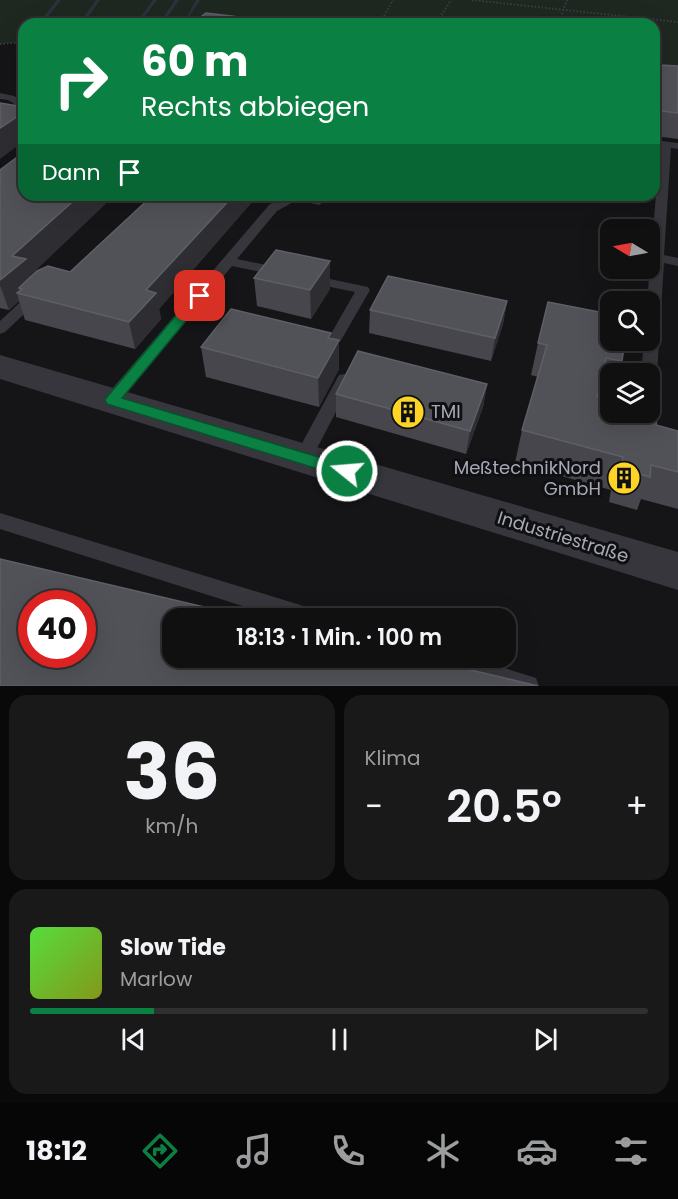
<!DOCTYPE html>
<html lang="de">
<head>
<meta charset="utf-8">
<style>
  body { margin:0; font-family:Poppins,sans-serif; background:#19191a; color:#f1f3f6; height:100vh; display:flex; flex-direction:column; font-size:22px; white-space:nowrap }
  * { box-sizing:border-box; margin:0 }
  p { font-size:20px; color:#9c9d9f }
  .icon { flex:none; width:33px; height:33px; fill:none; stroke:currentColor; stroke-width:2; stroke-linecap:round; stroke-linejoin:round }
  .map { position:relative; height:686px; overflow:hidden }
  .drawer { display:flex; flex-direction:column; gap:9px; padding:9px; background:#090909; flex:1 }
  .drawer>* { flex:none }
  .hud { position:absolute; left:18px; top:18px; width:642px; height:183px; border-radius:18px; box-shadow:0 6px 24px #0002,0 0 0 2px #303031; background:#0b8043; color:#fff; overflow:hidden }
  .needle { width:39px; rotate:280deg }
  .controls { position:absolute; left:600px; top:219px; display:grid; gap:12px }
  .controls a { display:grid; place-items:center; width:60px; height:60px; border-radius:12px; background:#101011; box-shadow:0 6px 24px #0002,0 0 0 2px #303031; font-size:30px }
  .speed { position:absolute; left:18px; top:590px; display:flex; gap:12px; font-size:30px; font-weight:700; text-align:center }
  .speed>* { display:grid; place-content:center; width:78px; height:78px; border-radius:50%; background:#101011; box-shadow:0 6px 24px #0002,0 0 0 2px #303031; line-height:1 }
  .speed .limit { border:9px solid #d22; background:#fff; color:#111 }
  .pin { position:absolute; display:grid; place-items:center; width:51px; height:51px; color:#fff; margin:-26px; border-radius:12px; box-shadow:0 3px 9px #0006 }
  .me { position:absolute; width:66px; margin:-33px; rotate:287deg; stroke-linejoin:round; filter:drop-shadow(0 0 4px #0008) }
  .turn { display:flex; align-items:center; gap:21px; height:126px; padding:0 24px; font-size:27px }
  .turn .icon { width:78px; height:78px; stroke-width:2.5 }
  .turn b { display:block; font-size:42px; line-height:51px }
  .then { display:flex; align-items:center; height:57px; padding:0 24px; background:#0003; gap:12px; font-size:22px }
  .big { font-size:45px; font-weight:600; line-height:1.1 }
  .drawer .widget { flex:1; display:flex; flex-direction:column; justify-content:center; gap:9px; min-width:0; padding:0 21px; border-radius:18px; background:#19191a }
  .drawer .dial { align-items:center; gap:0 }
  .dial b { font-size:78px; line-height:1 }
  .song { display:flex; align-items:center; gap:18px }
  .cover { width:72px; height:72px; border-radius:9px; background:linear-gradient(135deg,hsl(110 70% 55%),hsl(70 70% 35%)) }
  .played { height:6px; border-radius:3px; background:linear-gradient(90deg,#0b8043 20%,#303031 20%) }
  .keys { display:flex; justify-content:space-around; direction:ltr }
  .heat { display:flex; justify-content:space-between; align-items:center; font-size:33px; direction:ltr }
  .drawer .tiles { flex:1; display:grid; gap:9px; grid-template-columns:1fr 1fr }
  .widget:last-child { grid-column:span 2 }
  .trip { position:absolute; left:162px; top:608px; width:354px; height:60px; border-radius:18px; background:#101011; box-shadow:0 6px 24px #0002,0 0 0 2px #303031; font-weight:600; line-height:60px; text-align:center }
  .tab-bar { display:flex; height:96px; justify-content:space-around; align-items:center; background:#060607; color:#9c9d9f }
  .tab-bar .icon { width:42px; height:42px }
  .tab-bar .active { color:#0b8043 }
  .tab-bar b { font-size:27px; color:#f1f3f6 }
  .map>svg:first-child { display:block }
  .green { fill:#1f2721 }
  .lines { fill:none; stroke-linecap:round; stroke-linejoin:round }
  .stream { fill:#2a323c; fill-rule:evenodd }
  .path { stroke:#3c3d43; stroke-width:2; stroke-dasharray:1.5 2; stroke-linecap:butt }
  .service { fill:#36363c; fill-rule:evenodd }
  .tertiary { fill:#36363c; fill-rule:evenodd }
  .wall { fill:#46464c }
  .shaded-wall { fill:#2e2e32 }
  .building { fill:#515158; stroke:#5e5f67; stroke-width:1.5; fill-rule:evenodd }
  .route { fill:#0b8043; stroke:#07532c; stroke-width:1.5 }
  .labels { text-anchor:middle; stroke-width:6; stroke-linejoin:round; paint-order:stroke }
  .poi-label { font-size:18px; fill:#a6a9b8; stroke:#101012; text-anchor:start }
  .street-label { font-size:18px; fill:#a6a9b8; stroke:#101012 }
</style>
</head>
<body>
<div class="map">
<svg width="678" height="686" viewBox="0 0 678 686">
  <rect width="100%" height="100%" fill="#151517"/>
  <path class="green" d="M 0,0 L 678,0 L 678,69 L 654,66 L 654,24 L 24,24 L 24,42 L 0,44 Z"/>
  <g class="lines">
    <path class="stream" d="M 57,0 L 61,0 L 42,24 L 38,24 Z
      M 96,0 L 100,0 L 83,24 L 79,24 Z
      M 153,0 L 157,0 L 141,21 L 139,21 L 139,19 Z
      M 175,0 L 179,0 L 166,19 L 164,19 L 163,18 Z
      M 196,0 L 200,0 L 189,17 L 187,17 Z"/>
    <path class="path" d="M 472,0 L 678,22
      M 287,24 L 372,20 L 384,16 L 393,0
      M 436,24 L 451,0
      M 558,24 L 567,0
      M 0,44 L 24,42"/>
    <path class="service" d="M 0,93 L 14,96 L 24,102 L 24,110 L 8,100 L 0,99 Z
      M 654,140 L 678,143 L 678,149 L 671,148 L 664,255 L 678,258 L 678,266 L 664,263 L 657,374 L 650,379 L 650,374 L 641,374 L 644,340 L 650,340 L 650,302 L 647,302 L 660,147 L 654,146 Z
      M 285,195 L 308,195 L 323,198 L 325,201 L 319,205 L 297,200 L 277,211 L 237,259 L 286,269 L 288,272 L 286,275 L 281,276 L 232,266 L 118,404 L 106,404 L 104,400 L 106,396 L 269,205 Z
      M 311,275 L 368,287 L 370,290 L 340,342 L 330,342 L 328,339 L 355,292 L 306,282 L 304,279 Z
      M 36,291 L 41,292 L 43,295 L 41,298 L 5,332 L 0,334 L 0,321 L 31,292 Z
      M 345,374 L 351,375 L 353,379 L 312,458 L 309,463 L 303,465 L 297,463 L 294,458 L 339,375 Z
      M 0,513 L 310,608 L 317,611 L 320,618 L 280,618 L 0,529 Z
      M 424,657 L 469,657 L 536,678 L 539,686 L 494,686 L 427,664 Z"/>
    <path class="tertiary" d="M 0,355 L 678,552 L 678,590 L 0,379 Z"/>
  </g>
  <path class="wall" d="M 654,62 L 660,65 L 678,66 L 678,139 L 654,136 Z
    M 0,170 L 31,277 L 70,272 L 153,195 L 258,195 L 159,309 L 161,319 L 135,349 L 25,320 L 19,301 L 9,310 L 0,308 Z
    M 330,261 L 330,289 L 311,319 L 257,306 L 254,278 Z
    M 507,301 L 503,324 L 491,361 L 369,333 L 370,310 Z
    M 331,333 L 331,338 L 339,369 L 319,407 L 206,377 L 201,347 Z
    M 538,343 L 622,361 L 618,374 L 610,374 L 610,393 L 599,391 L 597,397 L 656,425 L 678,431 L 678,509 L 641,499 L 637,510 L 609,502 L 611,490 L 515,463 L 522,430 L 538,377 L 531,375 Z
    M 487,384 L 483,407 L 466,454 L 336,417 L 336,394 Z"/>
  <path class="shaded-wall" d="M 24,112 L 24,141 L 0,159 L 0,128 Z
    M 80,195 L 115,195 L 31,275 L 34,287 L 22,289 L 19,288 L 21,294 L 17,293 L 19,301 L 9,310 L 0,285 L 0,280 L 12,256 Z
    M 234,195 L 258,195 L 159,309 L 161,319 L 135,349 L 129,322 L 146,290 Z
    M 330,261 L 330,289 L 311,319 L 310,290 Z
    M 507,301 L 503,324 L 491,361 L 495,338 Z
    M 331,333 L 331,354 L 339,340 L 339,369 L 319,407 L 318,378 L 328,338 Z
    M 487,384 L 483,407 L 466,454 L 470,431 Z"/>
  <path class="building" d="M 206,13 L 299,24 L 191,24 Z
    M 654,62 L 658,62 L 660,65 L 678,66 L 678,113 L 654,110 Z
    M 0,103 L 24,107 L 24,112 L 0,128 Z
    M 24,152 L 24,195 L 80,195 L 12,256 L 26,259 L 0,280 L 0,170 Z
    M 153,195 L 234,195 L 146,290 L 156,293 L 129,322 L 17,293 L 22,289 L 19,288 L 37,271 L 48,266 L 70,272 Z
    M 276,250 L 330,261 L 310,290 L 254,278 Z
    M 388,276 L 507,301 L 495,338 L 370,310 Z
    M 548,302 L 610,314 L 610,340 L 625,340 L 622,361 L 606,358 L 597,397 L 610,401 L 610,412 L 650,412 L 650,410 L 658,412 L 656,425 L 678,431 L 678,472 L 651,465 L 650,477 L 621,469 L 623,457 L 522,430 L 547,345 L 538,343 Z
    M 231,309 L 331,333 L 328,338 L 339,340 L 318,378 L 201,347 Z
    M 358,351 L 487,384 L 470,431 L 336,394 Z
    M 0,559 L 251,618 L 172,618 L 172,657 L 416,657 L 538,686 L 0,686 ZM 32,603 L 82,603 L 82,654 L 32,654 Z"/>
  <path class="route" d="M 200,292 L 206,296 L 204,299 L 122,398 L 352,467 L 355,471 L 352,476 L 347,478 L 107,404 L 105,400 L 107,397 L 195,293 Z"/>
  <defs>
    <g id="building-disc" transform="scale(1.725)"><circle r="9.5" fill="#fed527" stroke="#101012"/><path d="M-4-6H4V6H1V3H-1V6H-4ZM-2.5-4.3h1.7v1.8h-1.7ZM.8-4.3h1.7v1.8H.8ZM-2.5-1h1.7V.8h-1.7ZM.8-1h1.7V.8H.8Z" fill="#111"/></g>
  </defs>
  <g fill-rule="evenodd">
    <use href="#building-disc" x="408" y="412"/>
    <use href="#building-disc" x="624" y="478"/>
  </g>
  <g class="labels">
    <g class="poi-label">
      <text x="431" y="418">TMI</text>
      <text x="601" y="474" text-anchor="end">MeßtechnikNord<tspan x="601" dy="21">GmbH</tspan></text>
    </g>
    <g class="street-label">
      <text transform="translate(563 537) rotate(17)" y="6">Industriestraße</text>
    </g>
  </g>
</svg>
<div class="controls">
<a><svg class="needle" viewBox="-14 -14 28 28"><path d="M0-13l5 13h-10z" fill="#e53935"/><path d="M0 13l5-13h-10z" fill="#9c9d9f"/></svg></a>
<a><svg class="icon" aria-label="search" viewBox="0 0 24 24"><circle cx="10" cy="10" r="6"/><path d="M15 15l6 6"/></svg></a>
<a><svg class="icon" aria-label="layers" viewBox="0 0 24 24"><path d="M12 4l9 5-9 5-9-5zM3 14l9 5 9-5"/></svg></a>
</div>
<div class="speed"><div class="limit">40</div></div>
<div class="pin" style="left:200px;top:296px;background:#d93025"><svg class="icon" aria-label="arrive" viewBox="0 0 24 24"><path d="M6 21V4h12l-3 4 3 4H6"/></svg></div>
<svg class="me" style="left:347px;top:471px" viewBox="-20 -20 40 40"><circle r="17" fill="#0b8043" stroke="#fff" stroke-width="3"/><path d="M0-11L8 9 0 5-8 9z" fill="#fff"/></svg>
<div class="trip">18:13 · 1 Min. · 100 m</div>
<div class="hud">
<div class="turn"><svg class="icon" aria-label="right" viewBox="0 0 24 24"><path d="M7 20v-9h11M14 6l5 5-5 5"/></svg><div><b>60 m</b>Rechts abbiegen</div></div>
<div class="then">Dann<svg class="icon" aria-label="arrive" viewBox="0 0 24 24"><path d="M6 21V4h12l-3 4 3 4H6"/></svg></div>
</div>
</div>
<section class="drawer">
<div class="tiles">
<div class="widget dial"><b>36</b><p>km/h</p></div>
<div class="widget"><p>Klima</p>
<div class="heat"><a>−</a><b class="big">20.5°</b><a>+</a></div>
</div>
<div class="widget">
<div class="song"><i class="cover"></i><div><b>Slow Tide</b><p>Marlow</p></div></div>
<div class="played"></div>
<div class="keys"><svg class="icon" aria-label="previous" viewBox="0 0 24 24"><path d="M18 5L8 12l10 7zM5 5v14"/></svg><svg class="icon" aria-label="pause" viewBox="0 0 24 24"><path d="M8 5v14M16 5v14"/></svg><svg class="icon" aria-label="next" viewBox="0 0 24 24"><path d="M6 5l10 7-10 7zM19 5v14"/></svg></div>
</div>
</div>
</section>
<nav class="tab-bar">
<b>18:12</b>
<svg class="icon active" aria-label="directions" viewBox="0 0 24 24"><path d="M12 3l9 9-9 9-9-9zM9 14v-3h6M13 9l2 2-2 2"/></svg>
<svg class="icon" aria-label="music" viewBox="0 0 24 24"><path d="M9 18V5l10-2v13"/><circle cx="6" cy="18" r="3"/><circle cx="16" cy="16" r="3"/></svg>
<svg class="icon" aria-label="phone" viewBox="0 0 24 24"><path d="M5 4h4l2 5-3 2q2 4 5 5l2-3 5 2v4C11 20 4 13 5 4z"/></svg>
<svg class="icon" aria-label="climate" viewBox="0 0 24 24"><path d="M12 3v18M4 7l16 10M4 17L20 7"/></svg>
<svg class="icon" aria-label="car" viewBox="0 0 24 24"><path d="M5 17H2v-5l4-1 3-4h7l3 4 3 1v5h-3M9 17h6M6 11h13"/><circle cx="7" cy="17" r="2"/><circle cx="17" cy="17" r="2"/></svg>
<svg class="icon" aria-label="filters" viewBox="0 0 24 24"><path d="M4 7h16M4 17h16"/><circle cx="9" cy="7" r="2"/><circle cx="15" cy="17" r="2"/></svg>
</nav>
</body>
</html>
